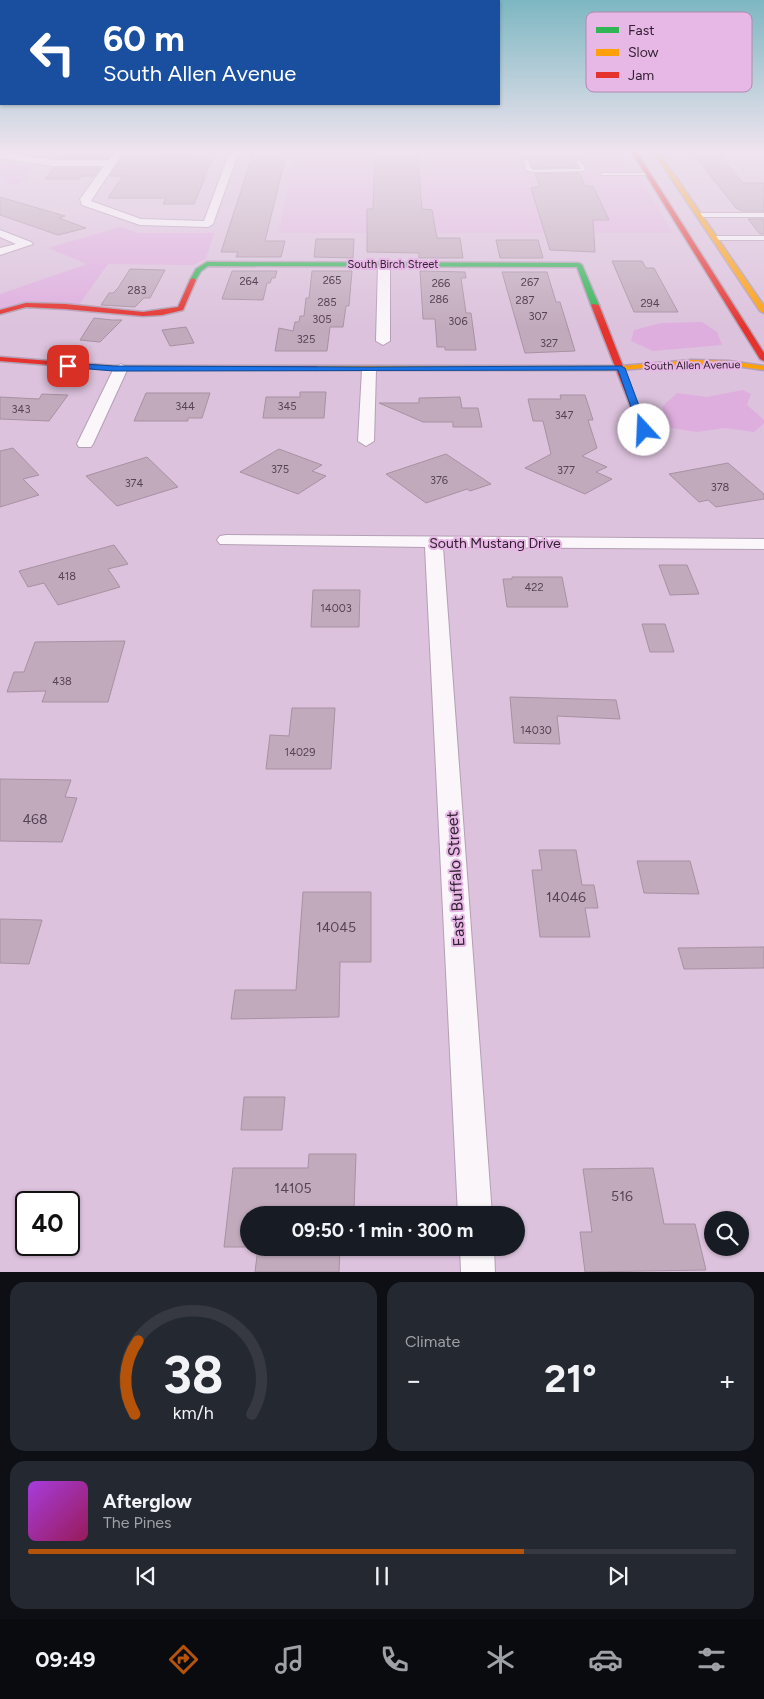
<!DOCTYPE html>
<html lang="en">
<head>
<meta charset="utf-8">
<style>
  body { margin:0; font-family:Figtree,sans-serif; background:#242831; color:#f1f3f6; height:100vh; display:flex; flex-direction:column; font-size:19px; white-space:nowrap }
  * { box-sizing:border-box; margin:0 }
  p { font-size:16px; color:#9ea1a6 }
  .icon { flex:none; width:28px; height:28px; fill:none; stroke:currentColor; stroke-width:2; stroke-linecap:round; stroke-linejoin:round }
  .map { position:relative; height:1272px; overflow:hidden }
  .drawer { display:flex; flex-direction:column; gap:10px; padding:10px; background:#0d0f14; flex:1 }
  .drawer>* { flex:none }
  .banner { position:absolute; left:0px; top:0px; width:500px; height:105px; box-shadow:0 1px 4px #0004; background:#1a4fa0; color:#fff; overflow:hidden }
  .controls { position:absolute; left:704px; top:1211px; display:grid; gap:10px }
  .controls a { display:grid; place-items:center; width:45px; height:45px; border-radius:50%; background:#171b24; box-shadow:0 1px 4px #0004; font-size:25px }
  .speed { position:absolute; left:15px; top:1191px; display:flex; gap:10px; font-size:25px; font-weight:700; text-align:center }
  .speed>* { display:grid; place-content:center; width:65px; height:65px; border-radius:50%; background:#171b24; box-shadow:0 1px 4px #0004; line-height:1 }
  .speed .limit { border:2px solid #111; border-radius:8px; background:#fff; color:#111 }
  .pin { position:absolute; display:grid; place-items:center; width:42px; height:42px; color:#fff; margin:-21px; border-radius:10px; box-shadow:0 2px 8px #0006 }
  .me { position:absolute; width:55px; margin:-28px; rotate:340deg; stroke-linejoin:round; filter:drop-shadow(0 0 4px #0008) }
  .turn { display:flex; align-items:center; gap:18px; height:105px; padding:0 20px; font-size:22px }
  .turn .icon { width:65px; height:65px; stroke-width:2.5 }
  .turn b { display:block; font-size:35px; line-height:42px }
  .big { font-size:38px; font-weight:700; line-height:1.1 }
  .drawer .card { flex:1; display:flex; flex-direction:column; justify-content:center; gap:8px; min-width:0; padding:0 18px; border-radius:15px; background:#242831 }
  .drawer .dial { align-items:center; gap:0 }
  .dial svg { height:130px; overflow:visible; fill:none; stroke:#363941; stroke-width:7; stroke-linecap:round; text-anchor:middle }
  .dial text { fill:#f1f3f6; stroke:none }
  .song { display:flex; align-items:center; gap:15px }
  .cover { width:60px; height:60px; border-radius:8px; background:linear-gradient(135deg,hsl(280 70% 55%),hsl(330 70% 35%)) }
  .played { height:5px; border-radius:2px; background:linear-gradient(90deg,#b45309 70%,#363941 70%) }
  .keys { display:flex; justify-content:space-around; direction:ltr }
  .heat { display:flex; justify-content:space-between; align-items:center; font-size:28px; direction:ltr }
  .drawer .tiles { flex:1; display:grid; gap:10px; grid-template-columns:1fr 1fr }
  .card:last-child { grid-column:span 2 }
  .trip { position:absolute; left:240px; top:1206px; width:285px; height:50px; border-radius:25px; background:#171b24; box-shadow:0 1px 4px #0004; font-weight:700; line-height:50px; text-align:center }
  .tab-bar { display:flex; height:80px; justify-content:space-around; align-items:center; background:#090b0e; color:#9ea1a6 }
  .tab-bar .icon { width:35px; height:35px }
  .tab-bar .on { color:#b45309 }
  .tab-bar b { font-size:22px; color:#f1f3f6 }
  .map>svg:first-child { display:block }
  .built { fill:#dfb5de }
  .green { fill:#deaede }
  .building { fill:#c1aabc; stroke:#a791a2 }
  .lines { fill:none; stroke-linecap:round; stroke-linejoin:round }
  .lane-casing { stroke:#b4a0b4; stroke-width:2 }
  .street-casing { stroke:#b4a0b4; stroke-width:2 }
  .fast-casing { stroke:#b4a0b4; stroke-width:3 }
  .slow-casing { stroke:#b4a0b4; stroke-width:3 }
  .jam-casing { stroke:#b4a0b4; stroke-width:3 }
  .path { stroke:#d4ccd4; stroke-width:2; stroke-dasharray:2 2; stroke-linecap:butt }
  .lane { fill:#faf6fa; fill-rule:evenodd }
  .street { fill:#faf6fa; fill-rule:evenodd }
  .fast { fill:#30b455; fill-rule:evenodd }
  .slow { fill:#ff9f0a; fill-rule:evenodd }
  .jam { fill:#e5322d; fill-rule:evenodd }
  .route { fill:#1a73e8; stroke:#114b97 }
  .labels { text-anchor:middle; stroke-width:4; stroke-linejoin:round; paint-order:stroke }
  .far-street-label { font-size:11px; fill:#332133; stroke:#e7b7e6 }
  .number-label { font-size:11px; fill:#564355 }
  .street-label { font-size:14px; fill:#332133; stroke:#e7b7e6 }
  .near-number-label { font-size:14px; fill:#564355 }
  .near-street-label { font-size:16px; fill:#332133; stroke:#e7b7e6 }
  .key { fill:#e7b7e6; stroke:#b18ab0; stroke-width:1 }
  .key-label { font-size:14px; fill:#332133 }
</style>
</head>
<body>
<div class="map">
<svg width="764" height="1272" viewBox="0 0 764 1272">
  <rect width="100%" height="100%" fill="#dcc2dc"/>
  <path class="built" d="M 296,151 L 617,151 L 628,170 L 641,180 L 673,233 L 278,233 Z"/>
  <path class="green" d="M 8,164 L 29,166 L 34,169 L 27,174 L 28,180 L 13,186 L 0,179 L 0,166 Z
    M 120,227 L 138,233 L 214,233 L 206,259 L 193,265 L 108,264 L 76,309 L 45,305 L 0,312 L 0,294 L 87,264 L 48,248 Z
    M 702,322 L 717,332 L 722,345 L 653,351 L 631,341 L 634,330 L 661,323 Z
    M 743,390 L 751,394 L 747,405 L 764,420 L 764,423 L 754,432 L 725,428 L 697,432 L 671,428 L 662,407 L 677,393 L 707,397 Z"/>
  <path class="building" d="M 67,151 L 98,151 L 112,152 L 108,158 L 62,158 Z
    M 254,151 L 287,151 L 265,241 L 285,241 L 281,257 L 236,257 L 238,252 L 221,252 Z
    M 375,151 L 417,152 L 422,209 L 432,210 L 437,238 L 460,238 L 463,258 L 419,258 L 419,253 L 367,252 L 367,209 L 373,209 Z
    M 691,151 L 716,151 L 743,183 L 764,183 L 764,211 L 742,211 L 736,208 Z
    M 125,152 L 184,153 L 217,152 L 203,178 L 205,178 L 194,204 L 163,204 L 166,198 L 108,198 L 123,176 L 110,176 Z
    M 535,157 L 571,157 L 576,167 L 534,168 L 531,165 L 538,165 Z
    M 54,168 L 100,168 L 94,176 L 81,176 L 79,179 L 45,179 Z
    M 579,173 L 585,186 L 593,186 L 609,220 L 593,220 L 595,252 L 550,250 L 531,188 L 540,186 L 535,174 Z
    M 0,197 L 65,216 L 59,218 L 86,228 L 58,235 L 0,215 Z
    M 748,219 L 764,219 L 764,234 L 760,234 Z
    M 316,239 L 354,239 L 353,258 L 314,257 Z
    M 496,240 L 538,240 L 543,258 L 500,258 Z
    M 612,261 L 642,261 L 646,268 L 654,268 L 678,312 L 634,312 Z
    M 130,269 L 165,270 L 150,298 L 144,298 L 135,307 L 101,305 L 109,293 L 113,293 L 118,288 Z
    M 232,271 L 277,271 L 275,278 L 272,278 L 270,283 L 267,283 L 263,300 L 222,299 Z
    M 312,271 L 352,271 L 349,306 L 346,306 L 343,327 L 330,327 L 327,351 L 275,351 L 279,328 L 293,331 L 295,322 L 299,322 L 300,316 L 304,316 L 306,298 L 309,298 Z
    M 420,271 L 465,272 L 466,278 L 461,278 L 466,313 L 471,313 L 476,350 L 445,350 L 445,347 L 437,347 L 435,319 L 423,319 Z
    M 502,272 L 547,272 L 556,302 L 560,302 L 575,351 L 525,353 Z
    M 94,318 L 112,320 L 122,320 L 100,342 L 80,340 Z
    M 186,327 L 194,343 L 170,346 L 162,330 Z
    M 300,392 L 326,392 L 324,418 L 263,418 L 266,397 L 300,397 Z
    M 146,393 L 210,393 L 202,418 L 188,418 L 188,421 L 134,421 Z
    M 42,394 L 68,395 L 49,421 L 0,419 L 0,397 L 39,399 Z
    M 560,395 L 585,395 L 593,420 L 588,420 L 597,448 L 582,456 L 607,467 L 596,472 L 612,479 L 585,494 L 525,468 L 551,454 L 543,421 L 533,421 L 528,399 L 561,399 Z
    M 460,397 L 462,408 L 478,408 L 482,427 L 453,427 L 453,422 L 423,422 L 379,403 L 419,403 L 419,398 Z
    M 13,448 L 39,475 L 23,479 L 39,495 L 0,507 L 0,451 Z
    M 279,449 L 322,465 L 312,471 L 326,476 L 298,494 L 240,472 Z
    M 446,454 L 491,484 L 470,491 L 467,489 L 426,503 L 386,474 Z
    M 147,457 L 178,487 L 117,506 L 86,476 Z
    M 728,463 L 764,494 L 764,499 L 716,507 L 708,500 L 699,502 L 669,474 Z
    M 114,545 L 128,564 L 108,569 L 120,587 L 58,605 L 44,583 L 28,587 L 19,571 Z
    M 659,565 L 687,565 L 699,594 L 670,595 Z
    M 512,577 L 562,577 L 568,607 L 507,607 L 503,579 L 512,579 Z
    M 313,590 L 360,590 L 359,627 L 311,627 Z
    M 642,624 L 665,624 L 674,652 L 650,652 Z
    M 125,641 L 108,702 L 42,702 L 46,691 L 7,692 L 14,672 L 24,672 L 35,642 Z
    M 510,697 L 616,700 L 620,719 L 557,716 L 560,744 L 514,743 Z
    M 292,708 L 335,708 L 331,769 L 266,769 L 270,735 L 289,736 Z
    M 0,779 L 71,780 L 65,797 L 77,798 L 62,842 L 0,841 Z
    M 539,850 L 576,850 L 582,885 L 594,885 L 598,908 L 585,908 L 590,937 L 540,937 L 532,870 L 542,870 Z
    M 637,861 L 690,861 L 699,894 L 644,893 Z
    M 303,892 L 371,892 L 371,962 L 340,962 L 339,1017 L 231,1019 L 235,990 L 296,990 Z
    M 0,919 L 42,920 L 29,964 L 0,963 Z
    M 764,947 L 764,968 L 684,969 L 678,948 Z
    M 244,1097 L 285,1097 L 282,1130 L 241,1130 Z
    M 309,1154 L 356,1154 L 354,1209 L 341,1209 L 341,1215 L 249,1215 L 249,1247 L 224,1247 L 233,1168 L 308,1168 Z
    M 653,1168 L 664,1224 L 695,1224 L 706,1270 L 585,1272 L 580,1232 L 592,1232 L 583,1169 Z
    M 258,1248 L 340,1248 L 339,1272 L 255,1272 Z"/>
  <g class="lines">
    <g class="lane-casing">
      <path id="lane" d="M 517,151 L 592,153 L 594,154 L 592,155 L 529,155 Z
        M 524,160 L 528,160 L 530,168 L 534,170 L 581,169 L 576,161 L 578,160 L 586,168 L 583,171 L 534,172 L 526,170 Z
        M 602,173 L 647,173 L 649,174 L 647,175 L 600,175 Z
        M 764,213 L 764,217 L 700,217 L 697,215 L 700,213 Z
        M 764,236 L 764,240 L 715,240 L 712,238 L 715,236 Z"/>
    </g>
    <g class="street-casing">
      <path id="street" d="M 115,151 L 124,151 L 91,201 L 141,219 L 204,221 L 230,151 L 239,151 L 213,224 L 208,227 L 140,225 L 82,205 L 80,199 L 104,166 L 53,166 L 0,158 L 2,153 L 53,160 L 109,160 Z
        M 0,230 L 31,242 L 33,244 L 0,255 L 0,248 L 16,244 L 0,237 Z
        M 384,261 L 390,264 L 390,341 L 383,345 L 376,341 L 378,264 Z
        M 121,364 L 128,368 L 93,444 L 91,447 L 79,447 L 77,444 L 114,368 Z
        M 369,366 L 376,370 L 374,441 L 366,446 L 358,441 L 362,370 Z
        M 226,535 L 764,539 L 764,549 L 443,547 L 492,1215 L 458,1215 L 425,547 L 220,544 L 217,540 L 220,536 Z
        M 460,1248 L 494,1248 L 495,1272 L 461,1272 Z"/>
    </g>
    <g class="fast-casing">
      <path id="fast" d="M 207,262 L 579,263 L 582,265 L 599,305 L 595,307 L 591,305 L 577,267 L 208,266 L 201,271 L 195,281 L 191,281 L 190,280 L 196,269 Z"/>
    </g>
    <g class="slow-casing">
      <path id="slow" d="M 653,151 L 658,151 L 764,306 L 764,313 L 760,311 Z
        M 692,360 L 729,361 L 764,366 L 764,370 L 729,365 L 692,364 L 621,370 L 316,370 L 312,368 L 316,366 L 621,366 Z"/>
    </g>
    <g class="jam-casing">
      <path id="jam" d="M 631,151 L 636,151 L 764,353 L 764,361 L 760,359 Z
        M 193,278 L 196,280 L 183,310 L 162,315 L 143,316 L 65,309 L 26,307 L 0,314 L 0,310 L 26,303 L 65,304 L 143,312 L 178,307 L 190,280 Z
        M 593,304 L 599,305 L 654,446 L 653,448 L 650,449 L 646,446 L 591,305 Z
        M 0,357 L 114,366 L 316,366 L 320,368 L 316,370 L 114,370 L 0,361 Z"/>
    </g>
    <path class="path" d="M 0,181 L 71,202"/>
    <use href="#lane" class="lane"/>
    <use href="#street" class="street"/>
    <use href="#fast" class="fast"/>
    <use href="#slow" class="slow"/>
    <use href="#jam" class="jam"/>
  </g>
  <linearGradient id="sky" x2="0" y2="1"><stop stop-color="#7db7c2"/><stop offset="0.46" stop-color="#efe4ef"/><stop offset="1" stop-color="#efe4ef" stop-opacity="0"/></linearGradient>
  <rect width="764" height="329" fill="url(#sky)"/>
  <path class="route" d="M 68,363 L 114,366 L 369,367 L 621,366 L 625,368 L 648,430 L 644,433 L 639,430 L 618,370 L 114,371 L 65,367 L 65,364 Z"/>
  <g class="labels">
    <g class="far-street-label">
      <text x="393" y="268">South Birch Street</text>
      <text transform="translate(692 365) rotate(-1)" y="4">South Allen Avenue</text>
    </g>
    <g class="number-label">
      <text x="332" y="284">265</text>
      <text x="249" y="285">264</text>
      <text x="530" y="286">267</text>
      <text x="441" y="287">266</text>
      <text x="137" y="294">283</text>
      <text x="439" y="303">286</text>
      <text x="525" y="304">287</text>
      <text x="327" y="306">285</text>
      <text x="650" y="307">294</text>
      <text x="538" y="320">307</text>
      <text x="322" y="323">305</text>
      <text x="458" y="325">306</text>
      <text x="306" y="343">325</text>
      <text x="549" y="347">327</text>
      <text x="185" y="410">344</text>
      <text x="287" y="410">345</text>
      <text x="21" y="413">343</text>
      <text x="564" y="419">347</text>
      <text x="280" y="473">375</text>
      <text x="566" y="474">377</text>
      <text x="439" y="484">376</text>
      <text x="134" y="487">374</text>
      <text x="720" y="491">378</text>
      <text x="67" y="580">418</text>
      <text x="534" y="591">422</text>
      <text x="336" y="612">14003</text>
      <text x="62" y="685">438</text>
      <text x="536" y="734">14030</text>
      <text x="300" y="756">14029</text>
    </g>
    <g class="street-label">
      <text x="495" y="548">South Mustang Drive</text>
    </g>
    <g class="near-number-label">
      <text x="35" y="824">468</text>
      <text x="566" y="902">14046</text>
      <text x="336" y="932">14045</text>
      <text x="293" y="1193">14105</text>
      <text x="622" y="1201">516</text>
    </g>
    <g class="near-street-label">
      <text transform="translate(455 879) rotate(-93)" y="6">East Buffalo Street</text>
    </g>
  </g>
  <rect x="586" y="12" width="166" height="80" rx="8" class="key"/>
  <rect x="596" y="27" width="23" height="6" fill="#30b455"/>
  <rect x="596" y="49" width="23" height="7" fill="#ff9f0a"/>
  <rect x="596" y="72" width="23" height="6" fill="#e5322d"/>
  <g class="key-label">
    <text x="628" y="35">Fast</text>
    <text x="628" y="57">Slow</text>
    <text x="628" y="80">Jam</text>
  </g>
</svg>
<div class="controls">
<a><svg class="icon" aria-label="search" viewBox="0 0 24 24"><circle cx="10" cy="10" r="6"/><path d="M15 15l6 6"/></svg></a>
</div>
<div class="speed"><div class="limit">40</div></div>
<div class="pin" style="left:68px;top:366px;background:#d93025"><svg class="icon" aria-label="arrive" viewBox="0 0 24 24"><path d="M6 21V4h12l-3 4 3 4H6"/></svg></div>
<svg class="me" style="left:644px;top:430px" viewBox="-20 -20 40 40"><circle r="19" fill="#fff"/><path d="M0-13L10 11 0 6-10 11z" fill="#1a73e8"/></svg>
<div class="trip">09:50 · 1 min · 300 m</div>
<div class="banner">
<div class="turn"><svg class="icon" aria-label="left" viewBox="0 0 24 24"><path d="M17 20v-9H6M10 6l-5 5 5 5"/></svg><div><b>60 m</b>South Allen Avenue</div></div>
</div>
</div>
<section class="drawer">
<div class="tiles">
<div class="card dial"><svg viewBox="0 0 100 80">
<path d="M14 69A42 42 0 1 1 86 69"/>
<path d="M14 69A42 42 0 0 1 16 24" stroke="#b45309"/>
<text x="50" y="56" font-size="32" font-weight="700">38</text>
<text x="50" y="72" font-size="11">km/h</text>
</svg></div>
<div class="card"><p>Climate</p>
<div class="heat"><a>−</a><b class="big">21°</b><a>+</a></div>
</div>
<div class="card">
<div class="song"><i class="cover"></i><div><b>Afterglow</b><p>The Pines</p></div></div>
<div class="played"></div>
<div class="keys"><svg class="icon" aria-label="previous" viewBox="0 0 24 24"><path d="M18 5L8 12l10 7zM5 5v14"/></svg><svg class="icon" aria-label="pause" viewBox="0 0 24 24"><path d="M8 5v14M16 5v14"/></svg><svg class="icon" aria-label="next" viewBox="0 0 24 24"><path d="M6 5l10 7-10 7zM19 5v14"/></svg></div>
</div>
</div>
</section>
<nav class="tab-bar">
<b>09:49</b>
<svg class="icon on" aria-label="directions" viewBox="0 0 24 24"><path d="M12 3l9 9-9 9-9-9zM9 14v-3h6M13 9l2 2-2 2"/></svg>
<svg class="icon" aria-label="music" viewBox="0 0 24 24"><path d="M9 18V5l10-2v13"/><circle cx="6" cy="18" r="3"/><circle cx="16" cy="16" r="3"/></svg>
<svg class="icon" aria-label="phone" viewBox="0 0 24 24"><path d="M5 4h4l2 5-3 2q2 4 5 5l2-3 5 2v4C11 20 4 13 5 4z"/></svg>
<svg class="icon" aria-label="climate" viewBox="0 0 24 24"><path d="M12 3v18M4 7l16 10M4 17L20 7"/></svg>
<svg class="icon" aria-label="car" viewBox="0 0 24 24"><path d="M5 17H2v-5l4-1 3-4h7l3 4 3 1v5h-3M9 17h6M6 11h13"/><circle cx="7" cy="17" r="2"/><circle cx="17" cy="17" r="2"/></svg>
<svg class="icon" aria-label="filters" viewBox="0 0 24 24"><path d="M4 7h16M4 17h16"/><circle cx="9" cy="7" r="2"/><circle cx="15" cy="17" r="2"/></svg>
</nav>
</body>
</html>
